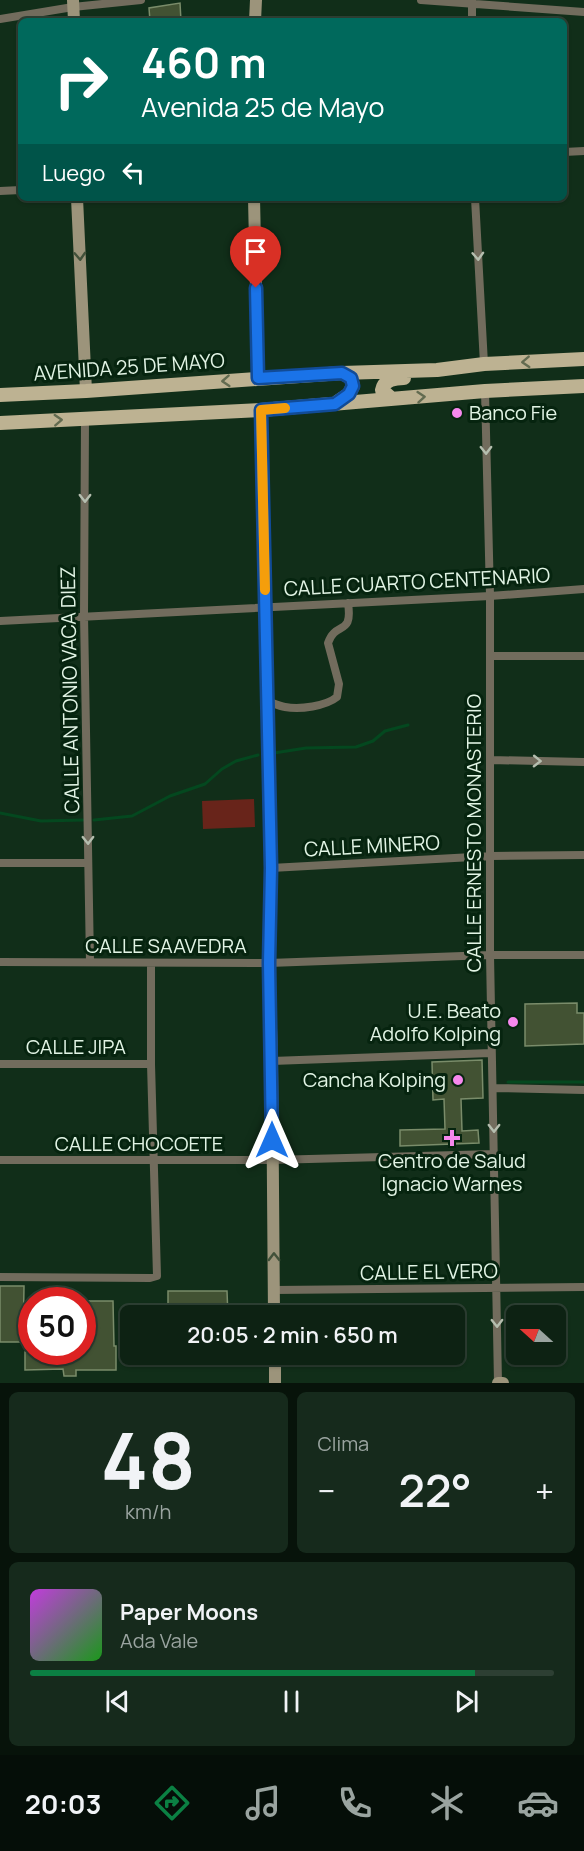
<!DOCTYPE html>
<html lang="es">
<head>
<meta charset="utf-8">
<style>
  body { margin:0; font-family:Manrope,sans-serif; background:#162a1c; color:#f1f3f6; height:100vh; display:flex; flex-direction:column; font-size:22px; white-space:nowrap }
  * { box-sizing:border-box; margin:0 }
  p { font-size:20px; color:#9aa4a0 }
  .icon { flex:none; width:33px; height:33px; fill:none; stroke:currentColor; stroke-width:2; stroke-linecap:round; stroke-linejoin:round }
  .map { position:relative; height:1383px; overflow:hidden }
  .side { display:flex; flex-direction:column; gap:9px; padding:9px; background:#07130a; flex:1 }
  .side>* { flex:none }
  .banner { position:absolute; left:18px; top:18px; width:549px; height:183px; border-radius:9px; box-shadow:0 2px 4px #0004,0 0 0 2px #2d3f33; background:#00695c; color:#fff; overflow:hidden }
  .needle { width:39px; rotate:291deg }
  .controls { position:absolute; left:506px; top:1305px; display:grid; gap:12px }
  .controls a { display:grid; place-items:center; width:60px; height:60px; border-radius:9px; background:#0d2213; box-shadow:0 2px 4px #0004,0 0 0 2px #2d3f33; font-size:30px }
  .speed { position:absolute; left:18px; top:1287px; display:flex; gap:12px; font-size:30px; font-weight:700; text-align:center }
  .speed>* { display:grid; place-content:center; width:78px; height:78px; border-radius:50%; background:#0d2213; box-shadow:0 2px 4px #0004,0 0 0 2px #2d3f33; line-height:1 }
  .speed .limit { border:9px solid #d22; background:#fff; color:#111 }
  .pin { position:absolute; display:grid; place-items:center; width:51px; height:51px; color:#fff; margin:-62px -26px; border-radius:50% 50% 50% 0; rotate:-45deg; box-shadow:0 0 6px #0007 }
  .pin .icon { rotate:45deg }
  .me { position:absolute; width:66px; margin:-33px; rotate:0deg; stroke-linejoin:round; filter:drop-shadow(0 0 4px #0008) }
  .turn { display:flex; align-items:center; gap:21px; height:126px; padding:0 24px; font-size:27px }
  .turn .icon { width:78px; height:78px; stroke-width:2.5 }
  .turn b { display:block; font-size:42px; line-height:51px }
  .then { display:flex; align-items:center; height:57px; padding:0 24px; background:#0003; gap:12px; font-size:22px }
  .big { font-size:45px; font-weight:600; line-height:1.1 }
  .side .tile { flex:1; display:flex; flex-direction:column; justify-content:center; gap:9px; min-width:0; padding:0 21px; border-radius:9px; background:#162a1c }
  .side .dial { align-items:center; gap:0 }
  .dial b { font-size:78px; line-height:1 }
  .song { display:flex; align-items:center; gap:18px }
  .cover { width:72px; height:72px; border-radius:9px; background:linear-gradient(135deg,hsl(290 70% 55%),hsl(120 70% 35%)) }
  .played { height:6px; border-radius:3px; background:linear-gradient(90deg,#0b8043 85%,#2d3f33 85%) }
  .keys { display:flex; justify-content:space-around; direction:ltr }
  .heat { display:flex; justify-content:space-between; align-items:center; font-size:33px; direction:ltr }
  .side .tiles { flex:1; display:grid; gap:9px; grid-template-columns:1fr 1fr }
  .tile:last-child { grid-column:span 2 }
  .trip { position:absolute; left:120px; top:1305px; width:345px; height:60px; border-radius:9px; background:#0d2213; box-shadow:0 2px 4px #0004,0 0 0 2px #2d3f33; font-weight:600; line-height:60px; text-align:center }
  .dock { display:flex; height:96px; justify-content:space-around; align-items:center; background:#050e08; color:#9aa4a0 }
  .dock .icon { width:42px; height:42px }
  .dock .on { color:#0b8043 }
  .dock b { font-size:27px; color:#f1f3f6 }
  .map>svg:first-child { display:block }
  .green { fill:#68241a }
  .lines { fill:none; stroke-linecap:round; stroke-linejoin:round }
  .stream { stroke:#04481f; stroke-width:3 }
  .building { fill:#425233; stroke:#7a8c6a; stroke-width:1.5 }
  .street { stroke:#726c5d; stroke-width:8 }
  .secondary { stroke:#9c947b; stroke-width:12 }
  .primary { stroke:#bdb292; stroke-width:14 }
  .oneway { stroke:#42513a }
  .oneway2 { stroke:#b5beaf }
  .oneway3 { stroke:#626b50 }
  .route-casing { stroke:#114b97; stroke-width:15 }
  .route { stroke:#1a73e8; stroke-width:10 }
  .slow { stroke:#f59e0b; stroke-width:10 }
  .poi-dot { fill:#f688ed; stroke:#06240f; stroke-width:2 }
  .labels { text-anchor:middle; stroke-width:6; stroke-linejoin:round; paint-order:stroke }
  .street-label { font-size:20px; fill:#e2f4e5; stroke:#06240f }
  .poi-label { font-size:20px; fill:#e2f4e5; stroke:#06240f; text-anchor:end }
</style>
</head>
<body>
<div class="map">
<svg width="584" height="1383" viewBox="0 0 584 1383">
  <rect width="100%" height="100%" fill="#112e19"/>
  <path class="green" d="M 254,799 L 255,827 L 203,829 L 202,801 Z"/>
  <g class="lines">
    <path class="stream" d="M 274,753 L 306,748 L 356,747 L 373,741 L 385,731 L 408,725
      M 0,813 L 41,821 L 83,820
      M 94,820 L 132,816 L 170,796 L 205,784 L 222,769 L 236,761 L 258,755
      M 508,1082 L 584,1082"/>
  </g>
  <path class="building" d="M 180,3 L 181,21 L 150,21 L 149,8 Z
    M 577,1003 L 577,1013 L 584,1013 L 584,1044 L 525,1046 L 525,1004 Z
    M 482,1060 L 483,1098 L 461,1099 L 462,1131 L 478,1130 L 479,1143 L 400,1146 L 400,1130 L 445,1129 L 444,1099 L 433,1100 L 432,1062 Z
    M 0,1286 L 24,1286 L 23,1342 L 0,1342 Z
    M 168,1291 L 227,1291 L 228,1316 L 168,1316 Z
    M 82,1301 L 113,1301 L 114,1346 L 116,1346 L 116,1370 L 76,1370 L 76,1376 L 64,1376 L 63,1369 L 25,1370 L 25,1352 L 82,1352 Z"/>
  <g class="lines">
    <path class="street" d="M 421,0 L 584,12
      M 472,0 L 472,21
      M 0,19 L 73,7 L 141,0
      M 564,152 L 584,151
      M 0,191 L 21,190
      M 475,198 L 484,364
      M 485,391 L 490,596 L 490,955 L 498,1383
      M 85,419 L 84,615 L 90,962
      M 0,621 L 490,596 L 584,589
      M 490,656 L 584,656
      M 267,701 C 273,703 279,706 285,707 C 300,710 326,706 337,697 L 339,684 L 328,643 C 336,620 353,637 348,603
      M 491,760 L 584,762
      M 0,863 L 88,863
      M 271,868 L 491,856 L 584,855
      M 0,962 L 269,963 L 490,955 L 584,955
      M 272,1061 L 491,1053
      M 0,1064 L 151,1064
      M 493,1088 L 584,1090
      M 0,1160 L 272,1160 L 494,1154
      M 0,1277 L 150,1278 L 157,1276 L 151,1064 L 151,963
      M 274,1290 L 584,1287"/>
    <path class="secondary" d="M 73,0 L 74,21
      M 255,21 L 256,0
      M 77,198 L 86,391
      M 254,198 L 258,378
      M 261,410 L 271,868 L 269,963 L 272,1061 L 274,1316
      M 275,1354 L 275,1383
      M 498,1383 L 503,1383"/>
    <path class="primary" d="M 0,395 L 86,391 L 342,373 L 437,370 L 484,364 L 584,359
      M 392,399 L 382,390 C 384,380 395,378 404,378
      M 337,402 L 349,394 L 353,386 L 351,378 L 342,373
      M 0,423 L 261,410 L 485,391 L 584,386"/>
  </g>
  <defs><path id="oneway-chevron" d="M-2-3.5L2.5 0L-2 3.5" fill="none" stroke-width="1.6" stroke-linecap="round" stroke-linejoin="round" transform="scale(1.5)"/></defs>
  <g class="oneway">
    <use href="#oneway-chevron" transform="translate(80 256) rotate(87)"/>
    <use href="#oneway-chevron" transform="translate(274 1257) rotate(-91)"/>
  </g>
  <g class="oneway2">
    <use href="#oneway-chevron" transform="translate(478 256) rotate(87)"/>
    <use href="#oneway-chevron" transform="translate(486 450) rotate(89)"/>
    <use href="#oneway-chevron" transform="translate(85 498) rotate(90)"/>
    <use href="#oneway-chevron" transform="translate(537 761) rotate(1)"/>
    <use href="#oneway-chevron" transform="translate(88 840) rotate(89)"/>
    <use href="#oneway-chevron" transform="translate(494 1128) rotate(90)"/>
    <use href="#oneway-chevron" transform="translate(497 1323) rotate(89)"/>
  </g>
  <g class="oneway3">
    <use href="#oneway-chevron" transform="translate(526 362) rotate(177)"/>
    <use href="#oneway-chevron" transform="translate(226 381) rotate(176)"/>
    <use href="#oneway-chevron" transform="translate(421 397) rotate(-5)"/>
    <use href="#oneway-chevron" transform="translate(58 420) rotate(-3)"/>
  </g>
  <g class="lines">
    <g class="route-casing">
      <path id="route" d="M 256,288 L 258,378 L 342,373 L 351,378 L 353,386 L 349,394 L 335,404 L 261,410 L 271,868 L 269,963 L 272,1140"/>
    </g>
    <use href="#route" class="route"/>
    <path class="slow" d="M 265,590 L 261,410 L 285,408"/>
  </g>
  <g class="poi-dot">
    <circle cx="457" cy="413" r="6"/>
    <circle cx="513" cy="1022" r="6"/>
    <circle cx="458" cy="1080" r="6"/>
    <path d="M449 1129h6v6h6v6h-6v6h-6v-6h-6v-6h6z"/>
  </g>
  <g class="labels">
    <g class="street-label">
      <text transform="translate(129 367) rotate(-4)" y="7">AVENIDA 25 DE MAYO</text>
      <text transform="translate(417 582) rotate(-3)" y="7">CALLE CUARTO CENTENARIO</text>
      <text transform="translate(70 690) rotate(-91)" y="7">CALLE ANTONIO VACA DIEZ</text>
      <text transform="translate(474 833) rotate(-90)" y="7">CALLE ERNESTO MONASTERIO</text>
      <text transform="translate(372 846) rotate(-3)" y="7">CALLE MINERO</text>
      <text x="166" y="953">CALLE SAAVEDRA</text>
      <text x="76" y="1054">CALLE JIPA</text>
      <text x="139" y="1151">CALLE CHOCOETE</text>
      <text transform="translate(429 1272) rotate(-1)" y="7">CALLE EL VERO</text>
    </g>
    <g class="poi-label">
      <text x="469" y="420" text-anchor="start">Banco Fie</text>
      <text x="501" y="1018">U.E. Beato<tspan x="501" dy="23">Adolfo Kolping</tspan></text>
      <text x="446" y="1087">Cancha Kolping</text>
      <text x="452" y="1168" text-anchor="middle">Centro de Salud<tspan x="452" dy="23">Ignacio Warnes</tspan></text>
    </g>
  </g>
</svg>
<div class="controls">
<a><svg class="needle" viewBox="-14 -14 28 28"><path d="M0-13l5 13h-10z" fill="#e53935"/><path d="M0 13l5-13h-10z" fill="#9aa4a0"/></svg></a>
</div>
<div class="speed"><div class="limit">50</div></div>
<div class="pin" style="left:256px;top:288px;background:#d93025"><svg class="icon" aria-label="arrive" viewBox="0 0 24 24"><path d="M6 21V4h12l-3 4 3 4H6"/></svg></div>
<svg class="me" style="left:272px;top:1140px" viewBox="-20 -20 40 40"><path d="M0-17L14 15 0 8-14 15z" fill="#1a73e8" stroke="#fff" stroke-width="4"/></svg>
<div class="trip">20:05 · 2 min · 650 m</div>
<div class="banner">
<div class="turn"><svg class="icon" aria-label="right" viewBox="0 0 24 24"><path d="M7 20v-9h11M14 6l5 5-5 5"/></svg><div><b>460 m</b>Avenida 25 de Mayo</div></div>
<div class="then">Luego<svg class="icon" aria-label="left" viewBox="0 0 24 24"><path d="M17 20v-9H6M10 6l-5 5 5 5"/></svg></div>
</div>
</div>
<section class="side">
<div class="tiles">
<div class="tile dial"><b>48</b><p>km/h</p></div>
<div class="tile"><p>Clima</p>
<div class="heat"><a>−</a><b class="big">22°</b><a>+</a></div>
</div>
<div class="tile">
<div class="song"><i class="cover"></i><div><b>Paper Moons</b><p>Ada Vale</p></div></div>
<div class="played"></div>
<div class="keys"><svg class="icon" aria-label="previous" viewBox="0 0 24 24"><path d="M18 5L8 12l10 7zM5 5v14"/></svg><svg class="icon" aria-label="pause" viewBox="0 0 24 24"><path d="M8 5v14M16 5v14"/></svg><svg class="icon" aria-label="next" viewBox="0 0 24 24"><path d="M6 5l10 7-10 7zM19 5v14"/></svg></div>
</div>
</div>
</section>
<nav class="dock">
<b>20:03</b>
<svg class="icon on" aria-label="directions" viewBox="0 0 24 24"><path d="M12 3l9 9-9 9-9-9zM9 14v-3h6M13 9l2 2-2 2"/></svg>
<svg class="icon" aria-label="music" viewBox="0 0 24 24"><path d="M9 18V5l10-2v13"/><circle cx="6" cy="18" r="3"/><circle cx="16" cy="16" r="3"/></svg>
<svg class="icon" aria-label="phone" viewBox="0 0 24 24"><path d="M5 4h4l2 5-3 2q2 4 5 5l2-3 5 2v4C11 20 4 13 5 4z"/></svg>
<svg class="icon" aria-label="climate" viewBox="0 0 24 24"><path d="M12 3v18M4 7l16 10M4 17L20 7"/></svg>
<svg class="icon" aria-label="car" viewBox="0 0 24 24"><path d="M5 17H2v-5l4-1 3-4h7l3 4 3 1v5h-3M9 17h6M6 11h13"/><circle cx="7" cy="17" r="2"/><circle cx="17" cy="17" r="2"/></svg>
</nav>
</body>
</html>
